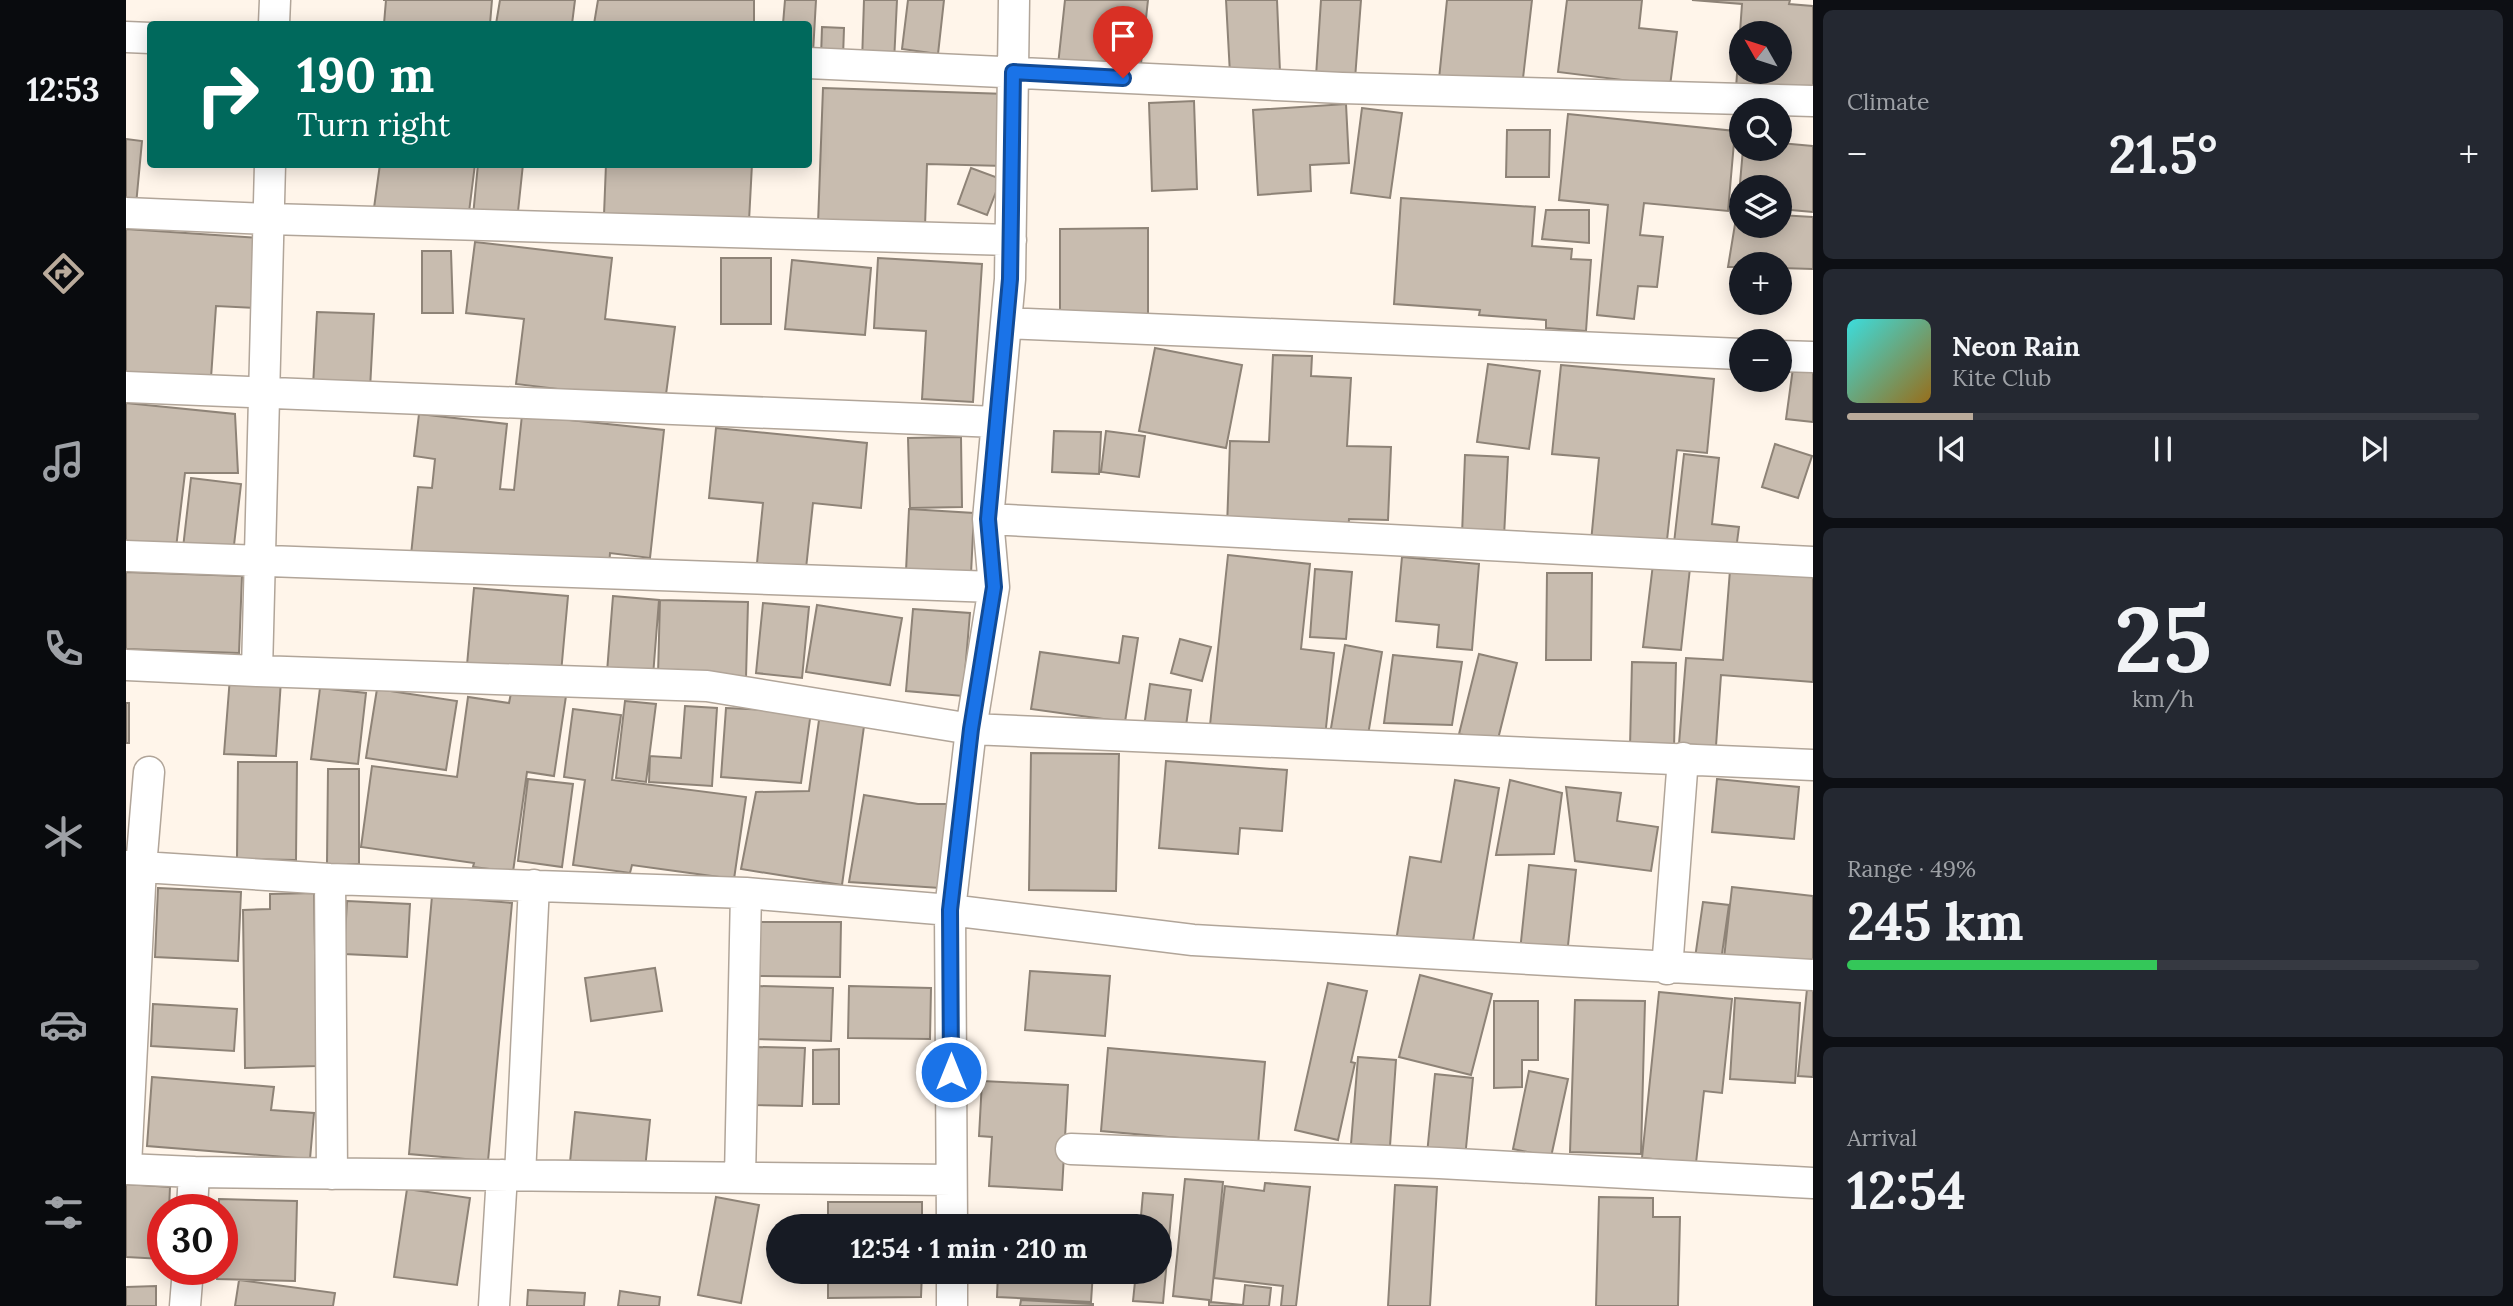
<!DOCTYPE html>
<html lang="en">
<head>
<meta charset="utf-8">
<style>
  body { margin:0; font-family:Lora,serif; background:#242831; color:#f1f3f6; height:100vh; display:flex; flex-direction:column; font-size:26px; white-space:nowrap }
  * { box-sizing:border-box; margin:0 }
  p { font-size:23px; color:#9ea1a6 }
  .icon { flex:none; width:38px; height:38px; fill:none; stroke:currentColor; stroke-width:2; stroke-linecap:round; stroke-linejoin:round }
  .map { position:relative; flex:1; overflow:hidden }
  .sheet { display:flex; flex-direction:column; gap:10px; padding:10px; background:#0d0f14; width:700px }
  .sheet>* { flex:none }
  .top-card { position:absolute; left:21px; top:21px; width:665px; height:147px; border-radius:7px; box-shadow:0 4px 18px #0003; background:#00695c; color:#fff; overflow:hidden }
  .needle { width:46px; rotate:309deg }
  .fabs { position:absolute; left:1603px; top:21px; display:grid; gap:14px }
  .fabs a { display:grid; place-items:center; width:63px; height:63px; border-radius:50%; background:#171b24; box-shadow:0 4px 18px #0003; font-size:35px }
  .speed { position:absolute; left:21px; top:1194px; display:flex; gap:14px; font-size:35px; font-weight:700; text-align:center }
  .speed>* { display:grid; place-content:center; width:91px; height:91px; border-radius:50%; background:#171b24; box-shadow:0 4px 18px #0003; line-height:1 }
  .speed .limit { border:10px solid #d22; background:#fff; color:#111 }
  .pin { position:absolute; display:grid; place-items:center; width:60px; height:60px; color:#fff; margin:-72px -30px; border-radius:50% 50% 50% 0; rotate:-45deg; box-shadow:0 0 7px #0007 }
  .pin .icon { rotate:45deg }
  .me { position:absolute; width:77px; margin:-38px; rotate:0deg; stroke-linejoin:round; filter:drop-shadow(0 0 5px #0008) }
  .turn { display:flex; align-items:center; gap:24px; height:147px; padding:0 35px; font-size:32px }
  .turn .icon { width:91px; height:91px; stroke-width:2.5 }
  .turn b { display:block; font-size:49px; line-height:60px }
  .big { font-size:52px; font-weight:700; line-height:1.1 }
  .sheet .card { flex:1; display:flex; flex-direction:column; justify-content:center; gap:10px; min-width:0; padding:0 24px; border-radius:10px; background:#242831 }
  .sheet .dial { align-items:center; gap:0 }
  .dial b { font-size:91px; line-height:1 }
  .song { display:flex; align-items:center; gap:21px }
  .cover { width:84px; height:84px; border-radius:10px; background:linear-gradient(135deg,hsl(180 70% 55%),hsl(40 70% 35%)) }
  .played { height:7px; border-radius:4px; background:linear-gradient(90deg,#baab9b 20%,#363941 20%) }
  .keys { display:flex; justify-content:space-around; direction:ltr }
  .heat { display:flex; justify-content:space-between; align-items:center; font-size:38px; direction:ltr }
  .charge { height:10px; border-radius:5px; background:linear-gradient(90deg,#34c759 49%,#363941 0) }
  .trip { position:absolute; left:640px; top:1214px; width:406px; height:70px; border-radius:35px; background:#171b24; box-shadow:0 4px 18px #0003; font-weight:700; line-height:70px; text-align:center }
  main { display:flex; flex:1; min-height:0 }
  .dock { display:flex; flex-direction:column; width:126px; justify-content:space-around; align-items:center; background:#090b0e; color:#9ea1a6 }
  .dock .icon { width:49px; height:49px }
  .dock .active { color:#baab9b }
  .dock b { font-size:32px; color:#f1f3f6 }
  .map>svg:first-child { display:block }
  .building { fill:#c8bcaf; stroke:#8e8377; stroke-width:2; fill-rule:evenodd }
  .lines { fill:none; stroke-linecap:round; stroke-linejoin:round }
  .minor-casing { stroke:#b1a599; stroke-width:33 }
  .minor { stroke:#fff; stroke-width:30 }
  .route-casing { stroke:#114b97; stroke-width:18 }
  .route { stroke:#1a73e8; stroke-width:12 }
</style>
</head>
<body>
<main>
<nav class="dock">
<b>12:53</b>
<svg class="icon active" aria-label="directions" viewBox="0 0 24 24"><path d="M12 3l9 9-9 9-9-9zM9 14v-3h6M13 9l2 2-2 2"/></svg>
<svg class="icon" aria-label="music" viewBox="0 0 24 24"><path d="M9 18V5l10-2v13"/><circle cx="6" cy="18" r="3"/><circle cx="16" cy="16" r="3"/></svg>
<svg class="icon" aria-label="phone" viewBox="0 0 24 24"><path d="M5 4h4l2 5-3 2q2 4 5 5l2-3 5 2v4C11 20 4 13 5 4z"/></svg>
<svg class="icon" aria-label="climate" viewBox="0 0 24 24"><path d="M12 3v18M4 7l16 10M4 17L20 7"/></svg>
<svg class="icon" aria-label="car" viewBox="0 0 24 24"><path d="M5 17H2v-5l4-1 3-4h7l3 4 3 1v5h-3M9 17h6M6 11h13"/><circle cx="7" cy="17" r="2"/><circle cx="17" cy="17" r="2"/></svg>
<svg class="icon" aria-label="filters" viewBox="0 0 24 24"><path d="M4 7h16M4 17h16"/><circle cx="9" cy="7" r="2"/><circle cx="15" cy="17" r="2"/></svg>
</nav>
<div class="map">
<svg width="1687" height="1306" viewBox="0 0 1687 1306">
  <rect width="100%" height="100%" fill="#fff5ea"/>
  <path class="building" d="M 257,0 L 366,0 L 364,24 L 258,24 L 260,0 Z
    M 374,0 L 449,0 L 446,24 L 370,24 Z
    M 472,0 L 628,0 L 628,24 L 468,24 Z
    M 659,0 L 690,0 L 687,53 L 682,53 L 682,24 L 657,24 Z
    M 738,0 L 771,0 L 768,62 L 736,62 Z
    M 782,0 L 818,0 L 812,54 L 776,49 Z
    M 939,0 L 1022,0 L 1014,73 L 932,65 Z
    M 1100,0 L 1151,0 L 1154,72 L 1104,74 Z
    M 1195,0 L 1235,0 L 1229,79 L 1190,76 Z
    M 1321,0 L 1406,0 L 1396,87 L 1313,79 Z
    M 1441,0 L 1516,0 L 1513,28 L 1551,32 L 1544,86 L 1432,72 Z
    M 1664,0 L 1663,4 L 1687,6 L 1687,93 L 1610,88 L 1616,4 L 1566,0 ZM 1615,33 L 1654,33 L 1654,72 L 1615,72 Z
    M 696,27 L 718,28 L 717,58 L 695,57 Z
    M 697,88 L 881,94 L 878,166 L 801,164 L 799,227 L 692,224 Z
    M 1068,101 L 1071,189 L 1026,191 L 1023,103 Z
    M 1220,104 L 1223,163 L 1184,165 L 1185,191 L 1132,195 L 1127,110 Z
    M 1236,108 L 1276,113 L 1264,198 L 1225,193 Z
    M 1442,114 L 1609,131 L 1602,211 L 1518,203 L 1514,235 L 1537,237 L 1531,287 L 1512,286 L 1508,319 L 1471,315 L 1482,205 L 1433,200 Z
    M 1381,130 L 1424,130 L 1423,177 L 1380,177 Z
    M 0,139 L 16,141 L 10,205 L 0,204 Z
    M 1654,143 L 1687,146 L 1687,212 L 1654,209 L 1654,187 L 1615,187 L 1615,206 L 1612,206 L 1617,149 L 1654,149 Z
    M 254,164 L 349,164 L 342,220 L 248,208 Z
    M 352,164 L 397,164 L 391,221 L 347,216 Z
    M 480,164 L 626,164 L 623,221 L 478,215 Z
    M 845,168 L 875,179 L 861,215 L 832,204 Z
    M 1275,198 L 1409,207 L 1406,246 L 1446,249 L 1445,259 L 1465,260 L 1460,331 L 1420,328 L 1420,320 L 1353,315 L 1354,310 L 1268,304 Z
    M 1420,210 L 1463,210 L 1463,243 L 1416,239 Z
    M 1611,212 L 1615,212 L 1615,226 L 1654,226 L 1654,215 L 1687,217 L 1687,269 L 1654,268 L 1654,264 L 1615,264 L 1615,267 L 1602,267 Z
    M 1022,228 L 1022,315 L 934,315 L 934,229 Z
    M 0,229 L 135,238 L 130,308 L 90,306 L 85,378 L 0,373 Z
    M 349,242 L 486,258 L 479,319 L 549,327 L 539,402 L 390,384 L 398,319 L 340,313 Z
    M 296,251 L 325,251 L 327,313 L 296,313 Z
    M 595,258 L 645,258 L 645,324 L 595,324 Z
    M 752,258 L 856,264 L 847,402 L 796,399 L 800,331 L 748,328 Z
    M 666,260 L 745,268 L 739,335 L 659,329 Z
    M 191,312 L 248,314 L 244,389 L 187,386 Z
    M 1029,348 L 1116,365 L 1100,448 L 1013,431 Z
    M 1147,355 L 1186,356 L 1185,376 L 1225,378 L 1221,446 L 1265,447 L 1262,520 L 1223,519 L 1222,532 L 1101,527 L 1104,441 L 1143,442 Z
    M 1362,364 L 1414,371 L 1403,449 L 1351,442 Z
    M 1435,365 L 1588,379 L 1581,453 L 1551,450 L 1540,549 L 1465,542 L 1473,458 L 1426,454 Z
    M 1667,368 L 1687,371 L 1687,422 L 1660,419 Z
    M 0,403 L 109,414 L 112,473 L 59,473 L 50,548 L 0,542 Z
    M 293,414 L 381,424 L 374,489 L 388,490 L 396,415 L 538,430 L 524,558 L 484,553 L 483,567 L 285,555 L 292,487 L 306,488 L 309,459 L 288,456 Z
    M 590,428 L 741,443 L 735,508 L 687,503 L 679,578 L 630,573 L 637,503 L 583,498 Z
    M 928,431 L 975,432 L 973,474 L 926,472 Z
    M 980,431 L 1019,436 L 1013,477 L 975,472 Z
    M 835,437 L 836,507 L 784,508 L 782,438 Z
    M 1649,444 L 1686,456 L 1672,498 L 1636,487 Z
    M 1558,454 L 1593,458 L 1586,524 L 1613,527 L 1610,550 L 1548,543 Z
    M 1339,455 L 1382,457 L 1378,537 L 1336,535 Z
    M 65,478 L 115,484 L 107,554 L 57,548 Z
    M 783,509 L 848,513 L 845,574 L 780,571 Z
    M 1102,555 L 1184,564 L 1175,649 L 1208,653 L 1199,737 L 1084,725 Z
    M 1276,557 L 1353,564 L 1346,650 L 1311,647 L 1313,625 L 1270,621 Z
    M 1527,564 L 1564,568 L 1555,650 L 1517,647 Z
    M 1189,569 L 1226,572 L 1220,639 L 1184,637 Z
    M 1604,570 L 1687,576 L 1687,682 L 1595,675 L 1590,746 L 1553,744 L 1560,658 L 1597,660 Z
    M 0,572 L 116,576 L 113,653 L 0,649 Z
    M 1421,573 L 1466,573 L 1465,660 L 1420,660 Z
    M 348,588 L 442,596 L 435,673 L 341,665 Z
    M 487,596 L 533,600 L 527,676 L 481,672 Z
    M 534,600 L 622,602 L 620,678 L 532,675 Z
    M 637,603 L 683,607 L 676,678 L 630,673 Z
    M 691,605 L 776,618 L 764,685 L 680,672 Z
    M 787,609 L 844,613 L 837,696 L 780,691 Z
    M 997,636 L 1012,638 L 999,722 L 905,709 L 914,652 L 993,663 Z
    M 1054,639 L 1085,647 L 1076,681 L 1045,673 Z
    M 1219,645 L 1256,652 L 1241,741 L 1204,734 Z
    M 1353,654 L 1391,663 L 1371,743 L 1333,734 Z
    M 1267,655 L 1336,662 L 1326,725 L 1258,723 Z
    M 1506,662 L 1550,663 L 1548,748 L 1504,747 Z
    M 104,677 L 155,680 L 150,756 L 98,754 Z
    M 1024,684 L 1065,690 L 1059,733 L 1018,727 Z
    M 194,688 L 240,693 L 232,764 L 185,759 Z
    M 386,688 L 440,696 L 428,776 L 401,772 L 387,872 L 347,867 L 348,863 L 235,847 L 246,766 L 331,777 L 342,697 L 383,703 Z
    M 251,689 L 331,701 L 320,770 L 240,758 Z
    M 499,701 L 530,704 L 520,782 L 490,778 Z
    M 0,703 L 3,703 L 3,743 L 0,743 Z
    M 559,706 L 591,708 L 586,786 L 523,782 L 524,756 L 555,758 Z
    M 600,708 L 685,712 L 675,783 L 595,777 Z
    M 447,709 L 495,715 L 486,780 L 620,797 L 608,879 L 506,865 L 504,873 L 447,865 L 459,780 L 438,777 Z
    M 694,713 L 739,719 L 716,885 L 615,869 L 630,792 L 683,791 Z
    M 905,753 L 993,754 L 990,891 L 903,890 Z
    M 1040,761 L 1161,770 L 1156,831 L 1114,828 L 1112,854 L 1033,848 Z
    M 112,762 L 171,762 L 170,860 L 111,859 Z
    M 202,769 L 233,769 L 233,864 L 201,864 Z
    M 402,779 L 447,784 L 436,867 L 392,861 Z
    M 1591,779 L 1673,787 L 1668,839 L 1586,832 Z
    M 1329,780 L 1373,788 L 1345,953 L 1270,941 L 1284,857 L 1315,862 Z
    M 1384,780 L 1436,793 L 1428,854 L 1370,855 Z
    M 1440,787 L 1495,793 L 1491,821 L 1532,827 L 1525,871 L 1449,861 Z
    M 738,795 L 792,804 L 821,804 L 814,888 L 723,882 Z
    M 1403,865 L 1450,870 L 1441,955 L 1394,951 Z
    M 1606,887 L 1687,896 L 1687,968 L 1598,958 Z
    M 32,888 L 115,892 L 112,961 L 29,957 Z
    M 188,893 L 191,1066 L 119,1068 L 117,910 L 144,909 L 144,894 Z
    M 306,896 L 386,903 L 362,1161 L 283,1154 Z
    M 221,901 L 284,904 L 281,957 L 218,954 Z
    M 1577,902 L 1603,905 L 1595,961 L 1569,958 Z
    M 629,922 L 715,922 L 714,977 L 628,976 Z
    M 529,968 L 536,1011 L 465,1021 L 459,978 Z
    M 904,971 L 984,976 L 979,1036 L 899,1030 Z
    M 1294,975 L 1366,994 L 1345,1075 L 1273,1057 Z
    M 1202,983 L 1241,991 L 1225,1062 L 1229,1063 L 1212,1140 L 1169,1130 Z
    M 632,986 L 707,988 L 705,1041 L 629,1039 Z
    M 723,986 L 805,988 L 804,1039 L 722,1038 Z
    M 1681,989 L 1687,989 L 1687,1077 L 1672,1076 Z
    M 1533,992 L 1606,999 L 1596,1093 L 1578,1091 L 1570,1163 L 1516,1158 Z
    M 1609,998 L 1674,1003 L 1669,1083 L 1604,1079 Z
    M 1449,1000 L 1519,1001 L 1515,1154 L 1444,1152 Z
    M 1368,1001 L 1412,1001 L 1412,1060 L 1396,1060 L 1396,1087 L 1368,1088 Z
    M 27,1004 L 111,1009 L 108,1051 L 25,1046 Z
    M 630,1047 L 679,1048 L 676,1106 L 628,1105 Z
    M 982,1048 L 1139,1062 L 1132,1145 L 975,1131 Z
    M 713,1049 L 713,1104 L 687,1104 L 687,1050 Z
    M 1232,1057 L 1270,1060 L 1264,1146 L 1225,1144 Z
    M 1403,1071 L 1442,1079 L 1425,1157 L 1387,1149 Z
    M 1309,1074 L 1347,1078 L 1339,1158 L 1301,1154 Z
    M 26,1077 L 148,1087 L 145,1110 L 188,1113 L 184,1159 L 21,1146 Z
    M 856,1081 L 942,1085 L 936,1190 L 863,1186 L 866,1137 L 853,1136 Z
    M 449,1112 L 524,1120 L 519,1169 L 444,1162 Z
    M 1059,1179 L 1097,1182 L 1085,1302 L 1117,1305 L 1119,1285 L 1145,1288 L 1143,1306 L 1083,1306 L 1083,1300 L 1047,1296 Z
    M 1139,1183 L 1184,1187 L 1170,1306 L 1155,1306 L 1157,1286 L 1088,1278 L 1099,1186 L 1138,1191 Z
    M 0,1184 L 44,1187 L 43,1209 L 37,1209 L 37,1259 L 0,1257 Z
    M 1269,1185 L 1311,1187 L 1304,1306 L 1262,1306 Z
    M 281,1189 L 344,1198 L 331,1285 L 268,1277 Z
    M 1017,1193 L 1047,1195 L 1037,1303 L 1007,1301 L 1010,1272 L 1034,1272 L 1034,1227 L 1014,1227 Z
    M 590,1197 L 633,1205 L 615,1303 L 572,1295 Z
    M 1473,1197 L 1527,1198 L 1527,1217 L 1554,1217 L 1552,1306 L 1470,1306 Z
    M 93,1199 L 171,1201 L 169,1281 L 91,1279 L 92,1269 L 96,1269 L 96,1209 L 93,1209 Z
    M 702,1202 L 796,1202 L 796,1227 L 702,1227 Z
    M 702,1272 L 796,1272 L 795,1297 L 702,1298 Z
    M 872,1272 L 967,1272 L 965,1302 L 871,1297 Z
    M 113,1280 L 209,1293 L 207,1306 L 109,1306 Z
    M 30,1286 L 30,1306 L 0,1306 L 0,1287 Z
    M 402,1290 L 459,1293 L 458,1306 L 401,1306 Z
    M 494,1291 L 534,1297 L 533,1306 L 492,1306 Z
    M 895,1300 L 967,1304 L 967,1306 L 894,1306 Z"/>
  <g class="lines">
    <g class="minor-casing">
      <path id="minor" d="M 888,0 L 884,279 L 862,519 L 868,587 L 845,729 L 824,910 L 1067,940 L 1687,975
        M 148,24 L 149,0
        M 0,37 L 24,38
        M 682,63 L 1216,88 L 1687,101
        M 144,164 L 131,671 L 581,686 L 845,729 L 1687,765
        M 0,213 L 143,219 L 885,240
        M 880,323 L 1615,354
        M 1654,356 L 1687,357
        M 0,387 L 871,422
        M 862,519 L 1687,562
        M 0,556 L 868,587
        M 0,665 L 131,671
        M 0,866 L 204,879 L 620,893 L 824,910 L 826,1227
        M 204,879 L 206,1174
        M 1541,969 L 1557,758
        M 945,1149 L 1313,1163 L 1687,1183
        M 0,1166 L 15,867 L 23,772
        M 0,1169 L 68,1172 L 66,1209
        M 68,1172 L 825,1180
        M 394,1175 L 408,885
        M 614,1177 L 620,893
        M 826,1272 L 826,1306
        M 59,1306 L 62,1269
        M 368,1306 L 376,1175"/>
    </g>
    <use href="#minor" class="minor"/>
  </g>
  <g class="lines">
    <g class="route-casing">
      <path id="route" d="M 825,1072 L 824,910 L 845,729 L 868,587 L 862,519 L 884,279 L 887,72 L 997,78"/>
    </g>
    <use href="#route" class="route"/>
  </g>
</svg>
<div class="fabs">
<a><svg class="needle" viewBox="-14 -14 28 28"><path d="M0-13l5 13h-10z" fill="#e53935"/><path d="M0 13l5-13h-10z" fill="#9ea1a6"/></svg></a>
<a><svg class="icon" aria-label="search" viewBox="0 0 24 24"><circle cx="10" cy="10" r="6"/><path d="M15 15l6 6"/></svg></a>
<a><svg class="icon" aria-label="layers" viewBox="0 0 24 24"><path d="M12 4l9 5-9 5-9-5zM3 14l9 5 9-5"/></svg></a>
<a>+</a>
<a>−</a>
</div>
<div class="speed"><div class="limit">30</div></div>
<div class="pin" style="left:997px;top:78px;background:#d93025"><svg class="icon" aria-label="arrive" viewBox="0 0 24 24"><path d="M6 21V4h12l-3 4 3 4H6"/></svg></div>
<svg class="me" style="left:825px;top:1072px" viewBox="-20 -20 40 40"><circle r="17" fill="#1a73e8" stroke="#fff" stroke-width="3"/><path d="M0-11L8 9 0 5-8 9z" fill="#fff"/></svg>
<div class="trip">12:54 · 1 min · 210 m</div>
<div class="top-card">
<div class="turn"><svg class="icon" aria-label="right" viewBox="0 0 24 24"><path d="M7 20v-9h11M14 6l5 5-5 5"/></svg><div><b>190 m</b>Turn right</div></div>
</div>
</div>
<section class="sheet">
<div class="card"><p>Climate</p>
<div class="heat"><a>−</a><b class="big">21.5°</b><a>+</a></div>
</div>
<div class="card">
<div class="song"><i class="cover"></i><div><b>Neon Rain</b><p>Kite Club</p></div></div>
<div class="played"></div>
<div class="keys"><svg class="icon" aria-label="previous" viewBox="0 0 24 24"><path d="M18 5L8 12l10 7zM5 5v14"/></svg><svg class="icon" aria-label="pause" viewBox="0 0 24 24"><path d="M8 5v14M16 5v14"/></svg><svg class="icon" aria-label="next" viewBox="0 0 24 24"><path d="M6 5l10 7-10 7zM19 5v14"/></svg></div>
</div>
<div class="card dial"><b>25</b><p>km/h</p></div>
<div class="card"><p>Range · 49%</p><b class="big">245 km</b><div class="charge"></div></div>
<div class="card"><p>Arrival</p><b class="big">12:54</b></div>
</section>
</main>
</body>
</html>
